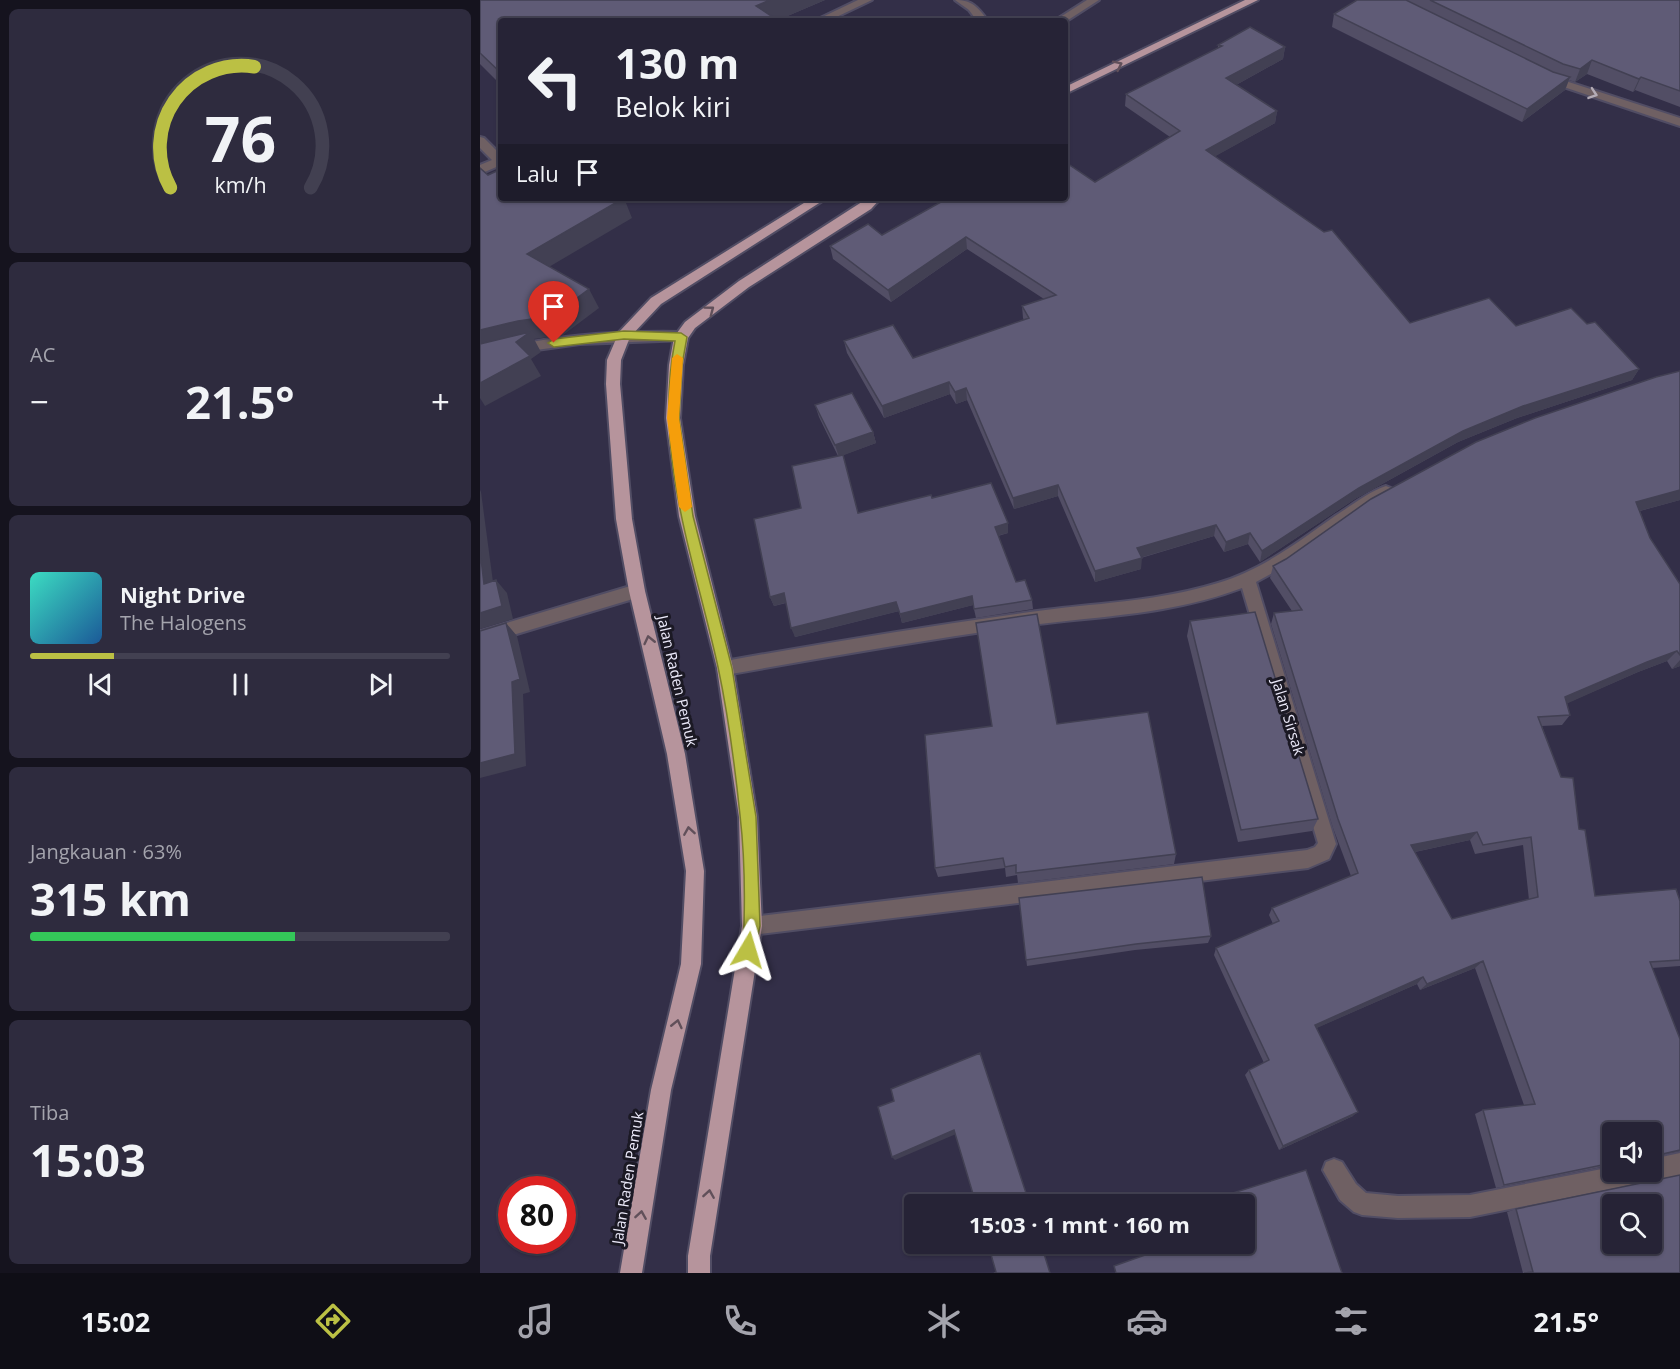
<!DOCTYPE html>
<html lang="id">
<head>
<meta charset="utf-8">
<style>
  body { margin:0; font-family:"Open Sans",sans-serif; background:#2e2b3e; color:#f1f3f6; height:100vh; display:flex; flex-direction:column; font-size:22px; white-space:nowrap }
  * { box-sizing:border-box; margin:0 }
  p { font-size:20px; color:#a4a4ad }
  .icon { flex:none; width:33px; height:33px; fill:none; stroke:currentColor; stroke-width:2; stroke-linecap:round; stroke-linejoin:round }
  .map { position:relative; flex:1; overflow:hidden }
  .panel { display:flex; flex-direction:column; gap:9px; padding:9px; background:#15131e; width:480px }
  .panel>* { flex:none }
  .top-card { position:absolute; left:18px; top:18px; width:570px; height:183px; border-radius:6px; box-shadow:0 2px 4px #0004,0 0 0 2px #424051; background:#262336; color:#f1f3f6; overflow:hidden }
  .buttons { position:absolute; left:1122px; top:1122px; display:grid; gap:12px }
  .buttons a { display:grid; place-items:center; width:60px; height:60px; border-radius:6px; background:#262336; box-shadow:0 2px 4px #0004,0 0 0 2px #424051; font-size:30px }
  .speed { position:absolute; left:18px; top:1176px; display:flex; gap:12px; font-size:30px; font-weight:700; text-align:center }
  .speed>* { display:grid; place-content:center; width:78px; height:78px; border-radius:50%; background:#262336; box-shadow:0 2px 4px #0004,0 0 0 2px #424051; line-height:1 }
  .speed .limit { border:9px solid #d22; background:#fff; color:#111 }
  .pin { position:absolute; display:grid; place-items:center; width:51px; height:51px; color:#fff; margin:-62px -26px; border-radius:50% 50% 50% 0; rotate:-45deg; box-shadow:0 0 6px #0007 }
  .pin .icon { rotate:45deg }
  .me { position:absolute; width:66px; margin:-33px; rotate:7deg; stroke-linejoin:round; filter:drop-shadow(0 0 4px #0008) }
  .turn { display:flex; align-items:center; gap:21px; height:126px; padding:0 18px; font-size:27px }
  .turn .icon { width:78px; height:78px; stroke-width:2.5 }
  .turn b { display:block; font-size:42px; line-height:51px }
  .then { display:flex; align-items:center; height:57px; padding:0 18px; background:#0003; gap:12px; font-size:22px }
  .big { font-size:45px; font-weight:700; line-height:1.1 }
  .panel .widget { flex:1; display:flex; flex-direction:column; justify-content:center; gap:9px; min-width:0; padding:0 21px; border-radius:9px; background:#2e2b3e }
  .panel .dial { align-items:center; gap:0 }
  .dial svg { height:156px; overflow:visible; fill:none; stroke:#424051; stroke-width:7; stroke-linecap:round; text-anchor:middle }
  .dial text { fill:#f1f3f6; stroke:none }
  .song { display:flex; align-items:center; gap:18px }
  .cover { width:72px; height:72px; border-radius:9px; background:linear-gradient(135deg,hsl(170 70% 55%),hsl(210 70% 35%)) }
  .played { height:6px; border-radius:3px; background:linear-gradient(90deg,#bbc044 20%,#424051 20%) }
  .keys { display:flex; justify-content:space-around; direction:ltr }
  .heat { display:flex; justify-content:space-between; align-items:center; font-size:33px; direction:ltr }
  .charge { height:9px; border-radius:4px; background:linear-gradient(90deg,#34c759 63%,#424051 0) }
  .trip { position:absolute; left:424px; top:1194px; width:351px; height:60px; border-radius:6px; background:#262336; box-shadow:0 2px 4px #0004,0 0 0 2px #424051; font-weight:700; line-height:60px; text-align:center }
  .menu { display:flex; height:96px; justify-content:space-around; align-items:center; background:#0f0e16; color:#a4a4ad }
  .menu .icon { width:42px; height:42px }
  .menu .on { color:#bbc044 }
  .menu b { font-size:27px; color:#f1f3f6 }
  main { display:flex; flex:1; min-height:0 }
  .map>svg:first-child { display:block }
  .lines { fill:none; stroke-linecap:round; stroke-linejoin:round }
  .service-casing { stroke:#514d64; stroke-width:4 }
  .minor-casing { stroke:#514d64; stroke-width:4 }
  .trunk-casing { stroke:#514d64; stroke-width:4 }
  .service { fill:#6f6063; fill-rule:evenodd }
  .minor { fill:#6f6063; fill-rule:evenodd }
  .trunk { fill:#b6949c; fill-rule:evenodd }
  .wall { fill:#524e65; fill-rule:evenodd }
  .shaded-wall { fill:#424053 }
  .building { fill:#5f5b76; stroke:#424053; stroke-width:1.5; fill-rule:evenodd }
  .oneway { stroke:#61505a }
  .oneway2 { stroke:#b4acb6 }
  .route { fill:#bbc044; stroke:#7a7d2c; stroke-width:1.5 }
  .slow { fill:#f59e0b }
  .labels { text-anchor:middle; stroke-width:6; stroke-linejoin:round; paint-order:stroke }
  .street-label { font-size:15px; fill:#eceafa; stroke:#1b1924 }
</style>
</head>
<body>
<main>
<section class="panel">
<div class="widget dial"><svg viewBox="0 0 100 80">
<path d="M14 69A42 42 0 1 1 86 69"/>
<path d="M14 69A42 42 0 0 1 57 7" stroke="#bbc044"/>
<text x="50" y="56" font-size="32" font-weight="700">76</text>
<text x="50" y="72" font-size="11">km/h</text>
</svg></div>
<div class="widget"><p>AC</p>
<div class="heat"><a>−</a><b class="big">21.5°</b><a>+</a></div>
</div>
<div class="widget">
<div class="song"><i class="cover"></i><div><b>Night Drive</b><p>The Halogens</p></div></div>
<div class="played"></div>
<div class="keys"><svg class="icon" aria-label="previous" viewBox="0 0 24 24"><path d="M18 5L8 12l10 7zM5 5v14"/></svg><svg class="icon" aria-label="pause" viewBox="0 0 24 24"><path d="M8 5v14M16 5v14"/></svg><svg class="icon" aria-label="next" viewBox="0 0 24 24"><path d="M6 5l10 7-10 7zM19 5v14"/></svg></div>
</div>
<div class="widget"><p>Jangkauan · 63%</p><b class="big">315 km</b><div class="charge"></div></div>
<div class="widget"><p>Tiba</p><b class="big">15:03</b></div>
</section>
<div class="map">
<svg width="1200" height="1273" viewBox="0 0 1200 1273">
  <rect width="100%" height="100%" fill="#332f48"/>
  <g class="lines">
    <g class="service-casing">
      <path id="service" d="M 378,0 L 392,0 L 348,21 L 334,21 Z
        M 475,0 C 492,0 498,7 508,21 L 497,21 L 489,10 Z
        M 607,0 L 619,0 L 585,22 L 574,21 Z
        M 0,137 L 4,138 L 21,155 L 21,165 L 0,174 L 0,165 L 12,160 L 0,148 Z"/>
    </g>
    <g class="minor-casing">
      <path id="minor" d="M 1067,75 L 1200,118 L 1200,126 L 1063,80 L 1061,78 Z
        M 201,332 L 206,334 L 208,337 L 206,340 L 100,344 L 49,351 L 0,364 L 0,354 C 66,335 132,331 201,332 Z
        M 906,486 L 911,488 L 914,492 L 911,496 L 809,564 L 776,582 L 856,844 L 849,859 L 828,868 L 272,935 L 265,933 L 262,926 L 265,919 L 272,917 L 827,850 L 835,847 L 838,843 L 762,588 C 694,614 622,616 551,625 C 449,639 347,657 245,675 L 239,673 L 237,668 L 239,663 L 245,661 C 346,643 448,626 550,612 C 613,603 677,602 738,583 C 782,570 818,542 855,516 C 871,506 888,492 906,486 Z
        M 157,584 L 163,586 L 165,591 L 163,596 L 0,645 L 0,631 Z
        M 1200,1153 L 1200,1175 L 990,1217 L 918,1218 L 882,1215 L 874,1212 L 860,1200 L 843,1170 L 846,1162 L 854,1159 L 862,1162 L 876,1184 L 886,1193 L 918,1196 L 990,1195 L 1132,1167 L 1132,1172 L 1172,1172 L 1172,1159 Z"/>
    </g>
    <g class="trunk-casing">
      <path id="trunk" d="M 765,0 L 778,0 L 585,94 L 585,87 Z
        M 332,198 L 347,198 L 181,304 L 150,337 L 141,360 L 140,384 L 152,519 L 165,591 L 205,754 L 224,871 L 221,964 L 191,1090 L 162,1273 L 140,1273 L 171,1090 L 201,964 L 206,871 L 187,754 L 149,591 L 136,519 L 126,384 L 127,360 L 139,332 L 171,298 Z
        M 388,198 L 401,198 L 391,209 L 269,287 L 215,328 L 208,338 L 203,365 L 200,418 L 215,516 L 253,668 L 277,817 L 282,926 L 230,1256 L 230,1273 L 208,1273 L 208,1256 L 262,926 L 259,817 L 237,668 L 199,516 L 186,418 L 189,365 L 194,337 L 205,322 L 259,281 Z"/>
    </g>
    <use href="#service" class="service"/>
    <use href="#minor" class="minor"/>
    <use href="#trunk" class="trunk"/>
  </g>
  <path class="wall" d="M 0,0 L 345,0 L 298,20 L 21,21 L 21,85 L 0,64 Z
    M 877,0 L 1200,0 L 1200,107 L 1155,90 L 1153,92 L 1107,74 L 1095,82 L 1089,80 L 1085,90 L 1042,122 L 852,27 L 854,14 Z
    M 738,45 L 805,47 L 803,59 L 756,85 L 797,111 L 795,123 L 735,156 L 930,323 L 1036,326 L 1107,324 L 1159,369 L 1152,380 L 1037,418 L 978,442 L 875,499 L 780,562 L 768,544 L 744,552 L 734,536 L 661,558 L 661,569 L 615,582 L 578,496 L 534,509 L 487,400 L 476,404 L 470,394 L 404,418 L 367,353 L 364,341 L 433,358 L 544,320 L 543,318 L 542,306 L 564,299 L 487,249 L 411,302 L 353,259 L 350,246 L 402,235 L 615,182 L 690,137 L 645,106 L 646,94 L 738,48 Z
    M 1200,371 L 1200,500 L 1160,511 L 1170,538 L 1200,584 L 1200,666 L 1192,669 L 1187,661 L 1158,672 L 1087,703 L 1090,715 L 1082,725 L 1062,726 L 1099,829 L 1115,896 L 1200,901 L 1200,966 L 1172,968 L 1200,1039 L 1200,1151 L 1182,1155 L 1182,1167 L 1172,1169 L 1172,1132 L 1132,1132 L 1132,1167 L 1132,1165 L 1016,1188 L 995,1114 L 1003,1110 L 1044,1105 L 995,968 L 940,990 L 937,984 L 836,1028 L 873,1116 L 799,1150 L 765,1075 L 769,1070 L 784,1063 L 734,955 L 736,948 L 793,924 L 789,915 L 792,908 L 871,876 L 853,828 L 791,624 L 794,613 L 812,611 L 790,578 L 793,566 ZM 990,840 L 995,854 L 1043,845 L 1049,900 L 972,919 L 935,852 Z
    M 335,405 L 393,432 L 396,443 L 363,455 L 378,513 L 452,498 L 528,533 L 518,536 L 536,582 L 552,600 L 553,609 L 496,618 L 493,605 L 422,623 L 419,611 L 315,637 L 306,603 L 294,606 L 290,597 L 321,508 L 358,456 L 339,417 Z
    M 710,621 L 838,819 L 832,831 L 758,842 L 707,636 Z
    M 577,724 L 696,854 L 694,864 L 538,883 L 537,875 L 526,877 L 525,868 L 458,877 L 455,868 L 512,726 Z
    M 539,898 L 731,936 L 728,943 L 655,950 L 547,966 Z
    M 1036,1209 L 1200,1273 L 1043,1273 L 1027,1212 Z"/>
  <path class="shaded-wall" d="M 290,0 L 345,0 L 296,21 L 276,6 Z
    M 805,47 L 803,59 L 745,91 L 746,78 Z
    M 1112,60 L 1107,74 L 1095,82 L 1100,69 Z
    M 1090,77 L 1085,90 L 1042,122 L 1047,109 Z
    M 1161,77 L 1155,90 L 1153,92 L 1159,79 Z
    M 797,111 L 795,123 L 725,162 L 726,150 Z
    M 144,198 L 152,218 L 57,274 L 47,254 Z
    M 486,237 L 487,249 L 411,302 L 408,290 Z
    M 109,289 L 119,308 L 83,335 L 54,339 L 61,352 L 51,359 L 61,376 L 5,406 L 0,398 L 0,330 Z
    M 1159,369 L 1152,380 L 1037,418 L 978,442 L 875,499 L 780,562 L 782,551 L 879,488 L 983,431 L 1043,406 Z
    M 469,382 L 470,394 L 404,418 L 402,406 Z
    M 486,388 L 487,400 L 476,404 L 475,392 Z
    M 393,432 L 396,443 L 359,457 L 355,445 Z
    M 578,485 L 578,496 L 534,509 L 533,498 Z
    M 0,490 L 1,492 L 15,597 L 4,584 L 0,550 Z
    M 1200,490 L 1200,500 L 1148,514 L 1156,502 Z
    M 528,523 L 528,533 L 516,536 L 515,527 Z
    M 736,525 L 734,536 L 656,559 L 657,548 Z
    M 770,533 L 768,544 L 744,552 L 746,542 Z
    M 662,558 L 661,569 L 615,582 L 615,571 Z
    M 16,580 L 27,593 L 33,619 L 0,629 L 0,613 Z
    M 304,593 L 308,602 L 294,606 L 290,597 Z
    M 492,596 L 493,605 L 422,623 L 420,614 Z
    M 416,602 L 419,611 L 315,637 L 311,628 Z
    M 26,623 L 37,636 L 50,692 L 43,694 L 46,766 L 0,778 L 0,763 Z
    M 1197,651 L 1187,661 L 1158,672 L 1077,708 L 1085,697 L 1167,662 Z
    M 1200,660 L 1200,666 L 1192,669 Z
    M 997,832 L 990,840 L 925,854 L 931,845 Z
    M 1003,961 L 995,968 L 940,990 L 947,984 Z
    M 943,977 L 937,984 L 830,1031 L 835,1025 Z
    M 878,1112 L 873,1116 L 799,1150 L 803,1146 Z
    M 474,1130 L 476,1134 L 415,1160 L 412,1157 Z"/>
  <path class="building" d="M 0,0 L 290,0 L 276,6 L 299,21 L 21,21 L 21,73 L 0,53 Z
    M 877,0 L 926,0 L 1073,72 L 1090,77 L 1047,109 L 854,14 Z
    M 950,0 L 1200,0 L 1200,91 L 1161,77 L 1159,79 L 1112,60 L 1100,69 L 1083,64 Z
    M 770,27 L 805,47 L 746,78 L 797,111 L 726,150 L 844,232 L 852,230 L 930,323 L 1009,298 L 1036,326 L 1091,308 L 1107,324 L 1115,322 L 1159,369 L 1043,406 L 983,431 L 879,488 L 782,551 L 770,533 L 746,542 L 736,525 L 657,548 L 662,558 L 615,571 L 578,485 L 533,498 L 486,388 L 475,392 L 469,382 L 402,406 L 364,341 L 413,325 L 433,358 L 549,318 L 542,306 L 576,295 L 486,237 L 408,290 L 350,246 L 388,224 L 402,235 L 468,198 L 585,198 L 585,162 L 615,182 L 700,131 L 646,94 L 742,46 L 738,45 Z
    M 0,168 L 8,175 L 21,169 L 21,198 L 144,198 L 47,254 L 109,289 L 73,316 L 38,321 L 0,330 Z
    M 50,332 L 36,342 L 50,356 L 0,383 L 0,344 Z
    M 1200,371 L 1200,490 L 1156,502 L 1170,538 L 1200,584 L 1200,655 L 1197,651 L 1167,662 L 1085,697 L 1090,715 L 1058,717 L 1081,777 L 1093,778 L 1099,829 L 1105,830 L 1115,896 L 1196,889 L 1200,901 L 1200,960 L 1170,962 L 1200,1039 L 1200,1150 L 1182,1154 L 1182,1167 L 1172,1167 L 1172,1132 L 1132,1132 L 1132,1163 L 1024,1185 L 1003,1110 L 1055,1104 L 1003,961 L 947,984 L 943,977 L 835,1025 L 878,1112 L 803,1146 L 769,1070 L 789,1060 L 736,948 L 799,921 L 792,908 L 878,873 L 858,819 L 794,613 L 822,610 L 793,566 L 806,559 L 891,499 L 996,442 L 1055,418 L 1176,377 ZM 997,832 L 1003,845 L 1051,837 L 1058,897 L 972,919 L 931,845 Z
    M 372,393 L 393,432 L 355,445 L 335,405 Z
    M 363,455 L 378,513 L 451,495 L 452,498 L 511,483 L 528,523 L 515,527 L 536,582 L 545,580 L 552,600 L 494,609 L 492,596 L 420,614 L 416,602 L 311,628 L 304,593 L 290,597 L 274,519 L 321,508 L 312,466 Z
    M 0,550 L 4,584 L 16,580 L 22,606 L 0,613 Z
    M 775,612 L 838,819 L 761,830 L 710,621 Z
    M 557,614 L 577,724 L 668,712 L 696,854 L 536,873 L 536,865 L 525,867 L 523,858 L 455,868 L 445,735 L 512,726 L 496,623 Z
    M 26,623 L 40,679 L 32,682 L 35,754 L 0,763 L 0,631 Z
    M 722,877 L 731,936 L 656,944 L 546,960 L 539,898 Z
    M 500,1053 L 547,1196 L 550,1204 L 496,1204 L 474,1130 L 412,1157 L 398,1107 L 414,1101 L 411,1089 Z
    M 826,1170 L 862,1273 L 636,1273 L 634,1266 L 696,1244 L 765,1244 L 765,1204 L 718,1204 Z
    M 1200,1175 L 1200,1273 L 1044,1273 L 1053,1272 L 1036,1209 ZM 1132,1204 L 1172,1204 L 1172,1244 L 1132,1244 Z
    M 508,1244 L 561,1244 L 570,1273 L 514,1273 L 516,1272 Z"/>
  <defs><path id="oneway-chevron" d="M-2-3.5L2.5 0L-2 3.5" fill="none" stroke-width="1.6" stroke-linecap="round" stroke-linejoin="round" transform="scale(1.5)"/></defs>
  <g class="oneway">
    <use href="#oneway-chevron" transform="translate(638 65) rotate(-26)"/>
    <use href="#oneway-chevron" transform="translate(230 310) rotate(-37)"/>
    <use href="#oneway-chevron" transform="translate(169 640) rotate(-103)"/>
    <use href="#oneway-chevron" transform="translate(209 831) rotate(-99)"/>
    <use href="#oneway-chevron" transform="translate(197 1024) rotate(-77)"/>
    <use href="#oneway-chevron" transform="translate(229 1194) rotate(-81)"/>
    <use href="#oneway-chevron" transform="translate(161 1215) rotate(-81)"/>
  </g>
  <use class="oneway2" href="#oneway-chevron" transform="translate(1113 94) rotate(19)"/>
  <path class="route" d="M 144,331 L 201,333 L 207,337 L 202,365 L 199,418 L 213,516 L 252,668 L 276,817 L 280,926 L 274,955 L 268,958 L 263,955 C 259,945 264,935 264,924 C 265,889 264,850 260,815 C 255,767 248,714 238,667 C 214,558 173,453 195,341 L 144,339 L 74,347 L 68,343 L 74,339 Z"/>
  <path class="slow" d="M 197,354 L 203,358 L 199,418 L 212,507 L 205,512 L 199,507 L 187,418 L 192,358 Z"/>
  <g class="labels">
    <g class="street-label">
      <text transform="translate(197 681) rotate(77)" y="5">Jalan Raden Pemuk</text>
      <text transform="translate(808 717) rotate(73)" y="5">Jalan Sirsak</text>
      <text transform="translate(148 1178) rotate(-81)" y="5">Jalan Raden Pemuk</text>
    </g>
  </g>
</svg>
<div class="buttons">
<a><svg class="icon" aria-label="sound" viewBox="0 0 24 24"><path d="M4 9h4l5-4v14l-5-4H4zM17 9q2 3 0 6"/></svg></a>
<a><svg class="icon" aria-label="search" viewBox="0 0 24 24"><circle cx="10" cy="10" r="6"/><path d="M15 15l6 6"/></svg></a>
</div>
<div class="speed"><div class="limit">80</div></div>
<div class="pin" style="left:74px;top:343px;background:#d93025"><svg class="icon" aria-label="arrive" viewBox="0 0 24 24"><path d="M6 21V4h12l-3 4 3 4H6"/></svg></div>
<svg class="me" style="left:268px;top:950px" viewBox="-20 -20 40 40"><path d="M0-17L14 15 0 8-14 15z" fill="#bbc044" stroke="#fff" stroke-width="4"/></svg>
<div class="trip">15:03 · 1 mnt · 160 m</div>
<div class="top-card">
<div class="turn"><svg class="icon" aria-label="left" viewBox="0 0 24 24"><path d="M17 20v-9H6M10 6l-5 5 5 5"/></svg><div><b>130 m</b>Belok kiri</div></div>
<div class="then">Lalu<svg class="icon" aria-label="arrive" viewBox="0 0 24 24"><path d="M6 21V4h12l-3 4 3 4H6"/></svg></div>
</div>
</div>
</main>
<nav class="menu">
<b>15:02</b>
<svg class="icon on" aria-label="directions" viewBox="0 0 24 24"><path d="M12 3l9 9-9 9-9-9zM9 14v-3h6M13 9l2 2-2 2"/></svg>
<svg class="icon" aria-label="music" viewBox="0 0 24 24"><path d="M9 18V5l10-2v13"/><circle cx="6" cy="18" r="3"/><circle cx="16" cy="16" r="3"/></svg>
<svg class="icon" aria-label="phone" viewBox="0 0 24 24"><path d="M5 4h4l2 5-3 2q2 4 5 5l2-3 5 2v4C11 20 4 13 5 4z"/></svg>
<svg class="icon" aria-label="climate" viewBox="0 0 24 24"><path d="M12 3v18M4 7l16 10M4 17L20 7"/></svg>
<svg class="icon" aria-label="car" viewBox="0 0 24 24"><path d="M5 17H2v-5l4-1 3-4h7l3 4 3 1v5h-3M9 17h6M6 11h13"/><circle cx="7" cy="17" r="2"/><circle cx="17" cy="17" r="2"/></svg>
<svg class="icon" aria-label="filters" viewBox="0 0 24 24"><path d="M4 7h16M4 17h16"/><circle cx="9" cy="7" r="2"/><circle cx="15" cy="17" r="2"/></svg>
<b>21.5°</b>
</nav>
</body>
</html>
